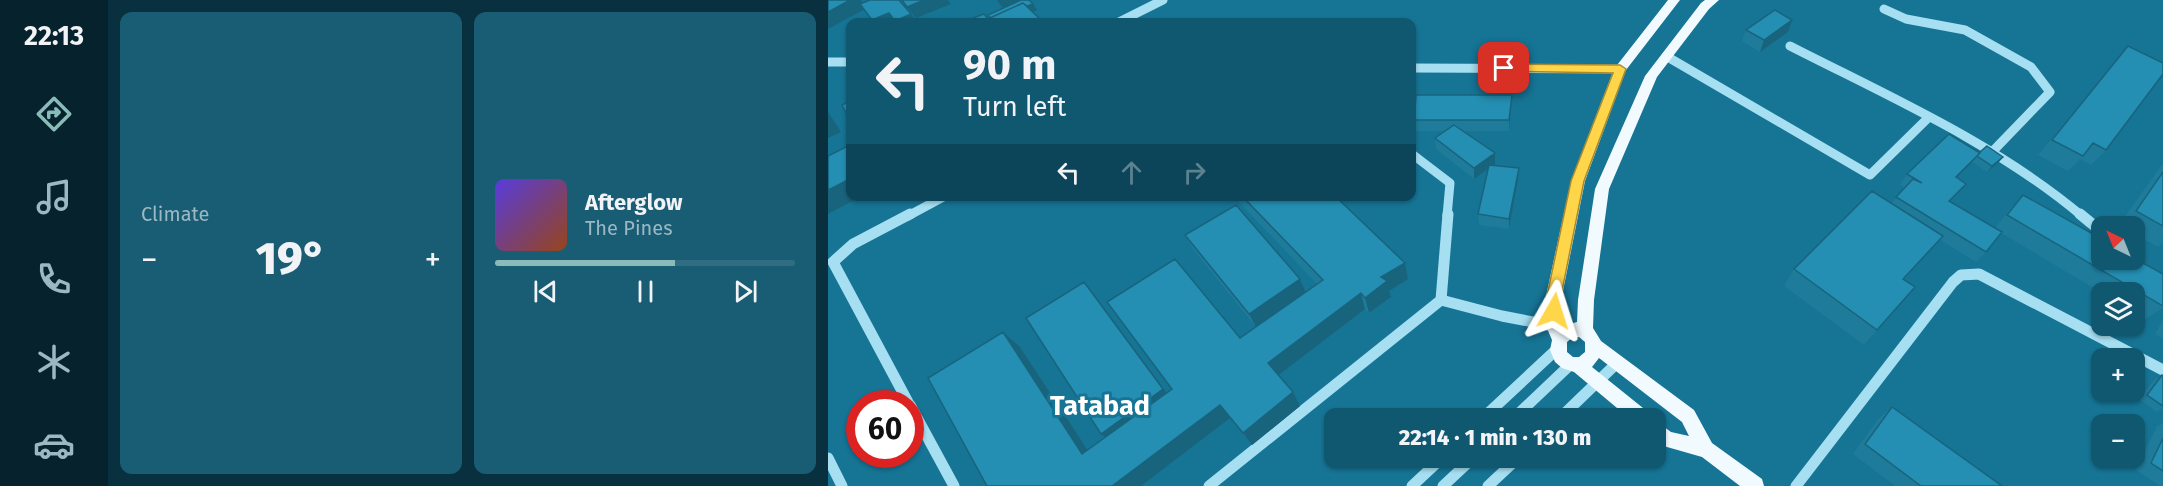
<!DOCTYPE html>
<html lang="en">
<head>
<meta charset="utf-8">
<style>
  body { margin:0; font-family:"Fira Sans",sans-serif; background:#195d75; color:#f1f3f6; height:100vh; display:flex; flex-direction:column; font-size:22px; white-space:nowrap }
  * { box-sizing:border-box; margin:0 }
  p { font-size:20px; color:#9cb8c3 }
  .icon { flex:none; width:33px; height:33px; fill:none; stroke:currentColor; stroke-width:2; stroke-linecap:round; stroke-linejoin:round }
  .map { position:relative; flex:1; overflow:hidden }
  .side { display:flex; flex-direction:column; gap:12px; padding:12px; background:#09303e; width:720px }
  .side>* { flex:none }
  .guide { position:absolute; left:18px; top:18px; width:570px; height:183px; border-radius:12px; box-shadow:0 2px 4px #0004; background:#105770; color:#f1f3f6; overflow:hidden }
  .needle { width:39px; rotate:317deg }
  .controls { position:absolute; left:1263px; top:216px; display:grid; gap:12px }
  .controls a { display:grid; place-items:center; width:54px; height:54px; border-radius:12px; background:#105770; box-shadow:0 2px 4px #0004; font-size:30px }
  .speed { position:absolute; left:18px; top:390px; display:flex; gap:12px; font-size:30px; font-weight:700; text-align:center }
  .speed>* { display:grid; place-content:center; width:78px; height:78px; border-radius:50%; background:#105770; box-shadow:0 2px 4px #0004; line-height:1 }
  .speed .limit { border:9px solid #d22; background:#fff; color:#111 }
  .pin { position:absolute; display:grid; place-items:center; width:51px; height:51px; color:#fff; margin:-26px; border-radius:12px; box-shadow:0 3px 9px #0006 }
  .me { position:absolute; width:66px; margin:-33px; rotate:6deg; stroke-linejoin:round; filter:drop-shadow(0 0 4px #0008) }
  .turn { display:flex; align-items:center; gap:21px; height:126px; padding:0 18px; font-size:27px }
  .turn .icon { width:78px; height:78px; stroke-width:2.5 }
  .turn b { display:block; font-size:42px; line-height:51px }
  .lanes { display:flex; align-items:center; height:57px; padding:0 18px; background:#0003; justify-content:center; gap:30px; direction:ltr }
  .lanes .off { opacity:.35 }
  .big { font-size:45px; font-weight:800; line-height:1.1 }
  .side .card { flex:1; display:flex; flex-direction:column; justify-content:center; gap:9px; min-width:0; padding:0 21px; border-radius:12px; background:#195d75 }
  .song { display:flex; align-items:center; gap:18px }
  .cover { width:72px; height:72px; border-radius:9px; background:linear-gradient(135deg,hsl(250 70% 55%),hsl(20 70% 35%)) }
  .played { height:6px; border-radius:3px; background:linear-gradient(90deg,#8bbbb9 60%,#306d83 60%) }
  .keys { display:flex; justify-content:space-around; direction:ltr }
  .heat { display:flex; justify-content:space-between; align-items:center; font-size:33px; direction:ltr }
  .side .tiles { flex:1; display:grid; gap:12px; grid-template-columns:repeat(2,1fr) }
  .trip { position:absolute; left:496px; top:408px; width:342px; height:60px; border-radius:12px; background:#105770; box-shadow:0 2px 4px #0004; font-weight:800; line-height:60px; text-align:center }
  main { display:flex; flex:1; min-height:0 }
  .tabs { display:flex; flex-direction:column; width:108px; justify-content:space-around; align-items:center; background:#06232d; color:#9cb8c3 }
  .tabs .icon { width:42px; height:42px }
  .tabs .on { color:#8bbbb9 }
  .tabs b { font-size:27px; color:#f1f3f6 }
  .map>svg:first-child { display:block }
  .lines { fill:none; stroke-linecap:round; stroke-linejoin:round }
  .minor-far1 { stroke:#a6dff1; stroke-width:9 }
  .minor { stroke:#a6dff1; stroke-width:11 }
  .major { fill:#f1fbff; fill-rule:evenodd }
  .wall { fill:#1f7b9a }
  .shaded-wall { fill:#19647d }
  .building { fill:#248fb3; stroke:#19647d; stroke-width:1.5 }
  .route { fill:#ffd54a; stroke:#a68a30; stroke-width:1.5 }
  .labels { text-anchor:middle; stroke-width:6; stroke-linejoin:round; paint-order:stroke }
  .district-label { font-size:27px; font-weight:bold; fill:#fff; stroke:#167495 }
</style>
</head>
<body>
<main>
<nav class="tabs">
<b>22:13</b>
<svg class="icon on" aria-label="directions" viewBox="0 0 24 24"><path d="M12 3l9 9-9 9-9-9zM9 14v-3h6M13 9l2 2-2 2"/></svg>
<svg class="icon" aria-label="music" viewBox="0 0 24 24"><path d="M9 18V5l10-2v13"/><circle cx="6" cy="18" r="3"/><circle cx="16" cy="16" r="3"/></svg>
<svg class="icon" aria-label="phone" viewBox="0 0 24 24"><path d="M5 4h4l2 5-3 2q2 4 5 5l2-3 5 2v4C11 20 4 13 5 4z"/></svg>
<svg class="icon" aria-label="climate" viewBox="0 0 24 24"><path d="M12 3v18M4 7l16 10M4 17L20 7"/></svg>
<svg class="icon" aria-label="car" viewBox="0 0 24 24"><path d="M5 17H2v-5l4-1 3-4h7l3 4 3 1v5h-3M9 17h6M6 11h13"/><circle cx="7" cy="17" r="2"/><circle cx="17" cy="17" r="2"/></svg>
</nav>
<section class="side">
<div class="tiles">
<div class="card"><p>Climate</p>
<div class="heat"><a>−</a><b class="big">19°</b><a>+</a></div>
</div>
<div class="card">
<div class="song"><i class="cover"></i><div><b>Afterglow</b><p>The Pines</p></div></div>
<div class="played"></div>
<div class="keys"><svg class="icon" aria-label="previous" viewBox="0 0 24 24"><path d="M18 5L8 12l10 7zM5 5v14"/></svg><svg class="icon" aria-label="pause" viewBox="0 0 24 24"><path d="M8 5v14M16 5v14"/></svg><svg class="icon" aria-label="next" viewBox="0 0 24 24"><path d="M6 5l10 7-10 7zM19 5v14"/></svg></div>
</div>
</div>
</section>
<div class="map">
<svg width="1335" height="486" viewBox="0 0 1335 486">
  <rect width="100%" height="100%" fill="#167495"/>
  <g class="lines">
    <path class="minor-far1" d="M 1056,9 L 1078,19 L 1137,30 L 1203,67 L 1222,92 L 1165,151
      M 291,22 L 335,0
      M 962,46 C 1062,97 1167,143 1254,216
      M 838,56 L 1042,175 L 1100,118
      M 0,62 L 22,62
      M 584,68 L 792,69
      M 584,154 L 622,183 L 619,216
      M 80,216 L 117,196"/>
    <path class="minor" d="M 1252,214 L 1274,232
      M 613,300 L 674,316 L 726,326
      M 81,404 L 5,262 L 25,244 L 82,214
      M 82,405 L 126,486
      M 655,418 L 729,349
      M 686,418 L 744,363
      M 732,418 L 789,363
      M 0,458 L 14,486
      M 381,486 L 613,300 L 620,214
      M 584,486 L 614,458
      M 615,486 L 645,458
      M 660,486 L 690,458
      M 968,486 L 1125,282 L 1133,275 L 1151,274 L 1335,370"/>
    <path class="major" d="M 840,0 L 852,0 L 798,70 L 757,181 L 734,296 L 734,326 L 749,322 L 750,300 L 767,189 L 817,76 L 873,3 L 877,0 L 891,0 L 881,9 L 829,77 L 781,189 L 766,300 L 765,328 L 773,341 L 866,410 L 884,443 L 934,479 L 936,486 L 912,486 L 874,457 L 832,445 L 828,442 L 828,421 L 843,432 L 861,436 L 854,422 L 771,358 L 764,367 L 820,412 L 823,418 L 801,418 L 746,372 L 734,368 L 727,362 L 722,350 L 724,340 L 718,326 L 718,296 L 743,181 L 786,69 ZM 745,337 L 751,337 L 757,342 L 757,352 L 751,357 L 745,357 L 739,352 L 739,342 Z"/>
  </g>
  <path class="wall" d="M 918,30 L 960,32 L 932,52 L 914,41 Z
    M 1300,46 L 1278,150 L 1263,165 L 1252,159 L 1240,171 L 1210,155 Z
    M 684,95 L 681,131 L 636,131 L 667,153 L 667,164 L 665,165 L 691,168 L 690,179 L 681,229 L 651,225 L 650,214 L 660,169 L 646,179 L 608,149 L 607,138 L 616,131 L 587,131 L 586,120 Z
    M 1152,152 L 1175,157 L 1170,163 L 1159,172 L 1144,162 L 1129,178 L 1129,194 L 1122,201 L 1167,228 L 1182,209 L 1195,195 L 1335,274 L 1335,308 L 1317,319 L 1306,313 L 1306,292 L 1274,292 L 1274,293 L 1173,233 L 1158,252 L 1148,262 L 1111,239 L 1076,280 L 1087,287 L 1036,345 L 956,286 L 966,269 L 1064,203 L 1077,188 L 1072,185 L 1079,174 Z
    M 1335,163 L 1335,242 L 1330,247 L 1306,234 L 1306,226 L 1294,226 L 1291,225 Z
    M 409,196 L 507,196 L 580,279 L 561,291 L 563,297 L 541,313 L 537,309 L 450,375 L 472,406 L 424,445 L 402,418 L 159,486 L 192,347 L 260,451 L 278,437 L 267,296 L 339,392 L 455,308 L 428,327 L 365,249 L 357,235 L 472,279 L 478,292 L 489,284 L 411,202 Z
    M 1335,320 L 1335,339 L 1327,334 Z
    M 1334,375 L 1335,376 L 1335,408 L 1329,412 L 1311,399 L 1326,380 Z
    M 1064,407 L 1174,486 L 1067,486 L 1025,454 L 1051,418 Z
    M 1335,423 L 1335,486 L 1332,486 L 1308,470 L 1329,426 Z"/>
  <path class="shaded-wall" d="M 22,0 L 33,0 L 39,8 L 0,29 L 0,12 Z
    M 96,0 L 120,0 L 123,4 L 88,18 L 79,7 Z
    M 169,0 L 200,0 L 176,10 Z
    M 205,4 L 209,10 L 181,22 L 166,22 Z
    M 61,13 L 83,14 L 89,22 L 46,22 L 44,20 Z
    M 212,19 L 214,22 L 205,22 Z
    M 964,20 L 960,32 L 932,52 L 936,40 Z
    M 684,95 L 681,131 L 681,120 Z
    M 0,112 L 13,132 L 0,138 Z
    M 667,153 L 667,164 L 646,179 L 646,168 Z
    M 1152,153 L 1143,163 L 1119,188 L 1128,177 Z
    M 1175,157 L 1170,163 L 1159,172 L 1164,166 Z
    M 691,168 L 690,179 L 681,229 L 681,219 Z
    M 22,179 L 22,196 L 34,196 L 0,214 L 0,190 Z
    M 1138,184 L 1129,194 L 1112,211 L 1121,201 Z
    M 577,263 L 580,279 L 561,291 L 563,297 L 541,313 L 537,298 L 553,277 Z
    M 472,279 L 478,293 L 428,327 L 421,314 Z
    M 256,282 L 267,296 L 345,401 L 286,444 L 273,434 Z
    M 533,293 L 537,309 L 448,377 L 440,363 Z
    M 175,332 L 192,347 L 270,466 L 254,454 Z
    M 465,392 L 472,406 L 424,445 L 415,433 Z
    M 392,405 L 402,418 L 313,486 L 284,486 Z"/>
  <path class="building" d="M 0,0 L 22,0 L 0,12 Z
    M 42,0 L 71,0 L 83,14 L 67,21 L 61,13 L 44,20 L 32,4 Z
    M 74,0 L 96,0 L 79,7 Z
    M 193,0 L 201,0 L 205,4 L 199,6 L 195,3 L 162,18 L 160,15 Z
    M 195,3 L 212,19 L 205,22 L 153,22 Z
    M 947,10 L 964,20 L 936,40 L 918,30 Z
    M 156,14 L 160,19 L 153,22 L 154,22 L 142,22 L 140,20 Z
    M 1300,46 L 1335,63 L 1335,74 L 1278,150 L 1265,143 L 1255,156 L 1224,140 Z
    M 588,95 L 684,95 L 681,120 L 586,120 Z
    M 22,101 L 22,120 L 14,105 Z
    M 626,125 L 667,153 L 646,168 L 607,138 Z
    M 1121,134 L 1152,153 L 1128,177 L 1138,184 L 1121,201 L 1174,232 L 1158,252 L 1068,197 L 1085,179 L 1094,183 L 1079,174 Z
    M 22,145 L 22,179 L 0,190 L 0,156 Z
    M 1159,146 L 1175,157 L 1164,166 L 1149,156 L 1152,152 Z
    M 661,165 L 691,168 L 681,219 L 650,214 Z
    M 1335,172 L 1335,226 L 1308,211 Z
    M 1044,191 L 1115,236 L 1075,279 L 1087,287 L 1049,330 L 966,269 Z
    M 1195,195 L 1274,239 L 1274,260 L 1306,260 L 1306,258 L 1335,274 L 1335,306 L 1179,215 Z
    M 414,196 L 507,196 L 577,263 L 553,277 L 559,281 L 537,298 L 533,293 L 440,363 L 465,392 L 415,433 L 392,405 L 284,486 L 159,486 L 100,378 L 175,332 L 254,454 L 344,389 L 279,302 L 347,259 L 412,338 L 495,280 Z
    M 408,205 L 472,279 L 421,314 L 357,235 Z
    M 256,282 L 335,389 L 273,434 L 198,318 Z
    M 1334,375 L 1335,376 L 1335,406 L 1319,395 Z
    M 1064,407 L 1174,486 L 1093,486 L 1037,444 Z
    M 1335,438 L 1335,471 L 1323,463 Z"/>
  <path class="route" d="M 676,64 L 792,65 L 798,69 L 756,181 L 733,296 L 731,316 L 726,318 L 721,316 L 719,296 L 743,181 L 785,73 L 672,71 L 671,68 Z"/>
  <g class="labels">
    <g class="district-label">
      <text x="272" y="415">Tatabad</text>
    </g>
  </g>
</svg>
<div class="controls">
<a><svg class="needle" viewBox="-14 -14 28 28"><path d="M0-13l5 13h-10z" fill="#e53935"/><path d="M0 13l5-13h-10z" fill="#9cb8c3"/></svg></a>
<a><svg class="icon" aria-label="layers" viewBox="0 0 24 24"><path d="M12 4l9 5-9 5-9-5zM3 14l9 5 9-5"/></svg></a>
<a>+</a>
<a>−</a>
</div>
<div class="speed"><div class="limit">60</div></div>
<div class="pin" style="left:676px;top:68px;background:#d93025"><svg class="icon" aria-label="arrive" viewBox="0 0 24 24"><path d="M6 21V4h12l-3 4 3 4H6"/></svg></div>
<svg class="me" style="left:726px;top:311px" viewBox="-20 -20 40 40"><path d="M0-17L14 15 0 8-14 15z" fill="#ffd54a" stroke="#fff" stroke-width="4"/></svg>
<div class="trip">22:14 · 1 min · 130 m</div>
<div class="guide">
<div class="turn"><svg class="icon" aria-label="left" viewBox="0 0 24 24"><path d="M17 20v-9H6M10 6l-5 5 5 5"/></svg><div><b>90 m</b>Turn left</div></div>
<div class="lanes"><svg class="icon" aria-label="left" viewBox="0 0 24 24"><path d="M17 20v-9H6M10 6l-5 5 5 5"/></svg><svg class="icon off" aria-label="ahead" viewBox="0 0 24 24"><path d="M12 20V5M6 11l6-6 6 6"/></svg><svg class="icon off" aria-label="right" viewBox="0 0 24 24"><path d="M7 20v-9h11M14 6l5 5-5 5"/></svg></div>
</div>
</div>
</main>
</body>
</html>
